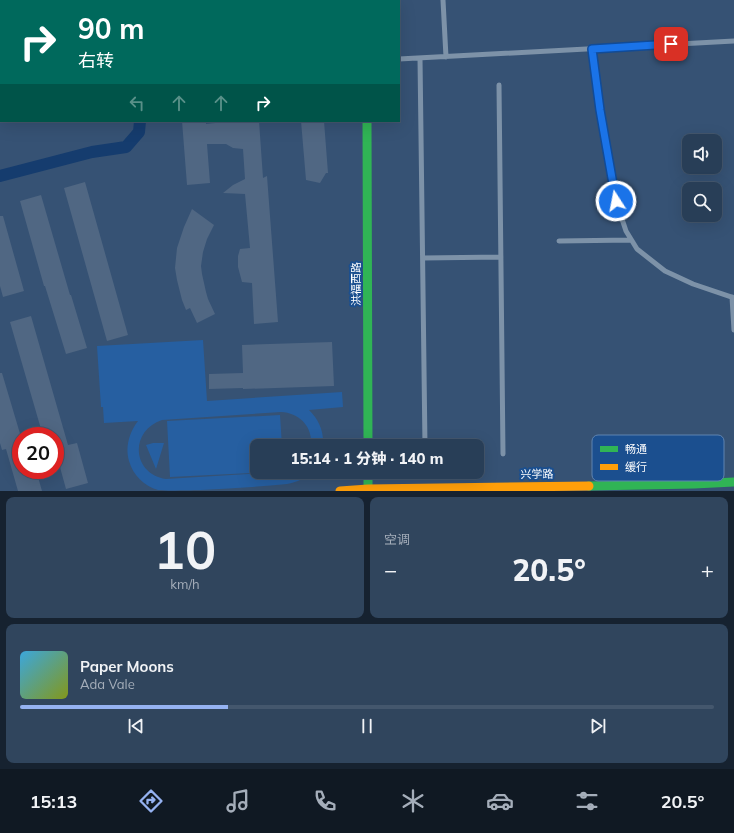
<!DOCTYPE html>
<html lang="zh">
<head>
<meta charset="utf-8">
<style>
  body { margin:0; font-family:Mulish,"Noto Sans SC",sans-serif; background:#30455d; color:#f1f3f6; height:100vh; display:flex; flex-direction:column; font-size:15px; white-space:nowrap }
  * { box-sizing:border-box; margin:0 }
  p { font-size:13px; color:#a5aeba }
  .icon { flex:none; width:22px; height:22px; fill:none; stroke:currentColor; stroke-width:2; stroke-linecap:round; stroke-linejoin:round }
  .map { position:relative; height:491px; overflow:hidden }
  .panel { display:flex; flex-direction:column; gap:6px; padding:6px; background:#162230; flex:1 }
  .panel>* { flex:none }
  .guide { position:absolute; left:0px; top:0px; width:400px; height:122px; box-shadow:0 4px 16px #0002,0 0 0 1px #44576d; background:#00695c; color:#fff; overflow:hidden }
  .controls { position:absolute; left:682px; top:134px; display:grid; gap:8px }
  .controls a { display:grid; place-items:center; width:40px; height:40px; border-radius:8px; background:#283e57; box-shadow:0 4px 16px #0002,0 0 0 1px #44576d; font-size:20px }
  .speed { position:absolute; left:12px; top:427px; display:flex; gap:8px; font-size:20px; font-weight:700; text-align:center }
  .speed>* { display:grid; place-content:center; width:52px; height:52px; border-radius:50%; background:#283e57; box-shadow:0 4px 16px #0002,0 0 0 1px #44576d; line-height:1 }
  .speed .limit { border:6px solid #d22; background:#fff; color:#111 }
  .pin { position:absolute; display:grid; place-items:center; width:34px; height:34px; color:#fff; margin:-17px; border-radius:8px; box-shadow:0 2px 6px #0006 }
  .me { position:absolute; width:44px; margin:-22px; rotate:349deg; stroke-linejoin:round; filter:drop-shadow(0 0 3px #0008) }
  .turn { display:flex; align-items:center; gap:14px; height:84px; padding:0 12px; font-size:18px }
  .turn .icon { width:52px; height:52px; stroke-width:2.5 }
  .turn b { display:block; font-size:28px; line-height:34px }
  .lanes { display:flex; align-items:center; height:38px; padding:0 12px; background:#0003; justify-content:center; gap:20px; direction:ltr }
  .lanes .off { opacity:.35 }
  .big { font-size:30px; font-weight:800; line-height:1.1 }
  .panel .tile { flex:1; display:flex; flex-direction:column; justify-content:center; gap:6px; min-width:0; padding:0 14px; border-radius:8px; background:#30455d }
  .panel .dial { align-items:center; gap:0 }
  .dial b { font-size:52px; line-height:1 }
  .song { display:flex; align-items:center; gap:12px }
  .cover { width:48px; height:48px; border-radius:6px; background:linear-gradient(135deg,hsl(200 70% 55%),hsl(70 70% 35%)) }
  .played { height:4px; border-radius:2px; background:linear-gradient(90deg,#95b2f1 30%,#44576d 30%) }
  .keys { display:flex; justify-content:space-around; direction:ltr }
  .heat { display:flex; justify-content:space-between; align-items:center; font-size:22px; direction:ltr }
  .panel .tiles { flex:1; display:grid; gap:6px; grid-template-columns:1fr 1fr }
  .tile:last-child { grid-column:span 2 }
  .trip { position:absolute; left:250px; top:439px; width:234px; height:40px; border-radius:8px; background:#283e57; box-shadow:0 4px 16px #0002,0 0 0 1px #44576d; font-weight:800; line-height:40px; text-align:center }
  .menu { display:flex; height:64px; justify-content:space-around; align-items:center; background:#101923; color:#a5aeba }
  .menu .icon { width:28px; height:28px }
  .menu .on { color:#95b2f1 }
  .menu b { font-size:18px; color:#f1f3f6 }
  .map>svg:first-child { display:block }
  .green { fill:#265fa1 }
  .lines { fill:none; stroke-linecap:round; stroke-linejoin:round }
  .canal { stroke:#153c6e; stroke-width:12 }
  .building { fill:#506783 }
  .lane { stroke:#7d92a8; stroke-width:5 }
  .fast { stroke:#30b455; stroke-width:9 }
  .slow { stroke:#ff9f0a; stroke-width:9 }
  .route-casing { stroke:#114b97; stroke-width:10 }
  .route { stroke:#1a73e8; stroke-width:7 }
  .labels { text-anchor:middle; stroke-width:4; stroke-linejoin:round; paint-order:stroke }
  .street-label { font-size:11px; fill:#fff; stroke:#1b4f8f }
  .key { fill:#1b4f8f; stroke:#5f84b1; stroke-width:1 }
  .key-label { font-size:11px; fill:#fff }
</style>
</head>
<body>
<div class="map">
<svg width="734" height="491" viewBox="0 0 734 491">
  <rect width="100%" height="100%" fill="#365274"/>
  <path class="green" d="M 203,340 L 207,401 L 342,392 L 343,407 L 309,410 C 319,420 324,431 323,446 L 311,446 C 313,427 300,413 281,412 L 162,420 C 129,431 132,474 166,479 L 278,472 L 311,472 C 304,479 297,482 287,484 C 259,487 230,488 201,490 C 189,490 170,491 158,490 C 144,486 133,475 129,461 C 125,447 129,433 138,421 L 104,423 L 103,407 L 101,407 L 97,346 Z
    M 280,415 L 282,446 L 257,446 L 257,472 L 269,472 L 170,477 L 167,421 Z
    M 153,443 L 164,443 L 156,469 L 146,445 Z"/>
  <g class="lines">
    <path class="canal" d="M 103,0 L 103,1
      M 0,176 L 92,152 L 126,147 L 139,132 L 140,121"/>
  </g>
  <path class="building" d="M 182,121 L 206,121 L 206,124 L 233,121 L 259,121 L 263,178 L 267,176 L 278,322 L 254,324 L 252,283 L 242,282 L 238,267 L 238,256 L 240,249 L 250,248 L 245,194 L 223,193 L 233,185 L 245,179 L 243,149 L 233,148 L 226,144 L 207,144 L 210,183 L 187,185 Z
    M 301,121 L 324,121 L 328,173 L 326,173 L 320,183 L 306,180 Z
    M 85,182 L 128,335 L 107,341 L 64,188 Z
    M 41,195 L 70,295 L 71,295 L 87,348 L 66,354 L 45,286 L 44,286 L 20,201 Z
    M 192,209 L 214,225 L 207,239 L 203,252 L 201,266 L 202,274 L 206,292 L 208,299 L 215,314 L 197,323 L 190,308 L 186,310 L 182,300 L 177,280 L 175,268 L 177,248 L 184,227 Z
    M 0,216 L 3,216 L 24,291 L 3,297 L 0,286 Z
    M 31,316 L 68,445 L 77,443 L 88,483 L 66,489 L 55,449 L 55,436 L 43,436 L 10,322 Z
    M 332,342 L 334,386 L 243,389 L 243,388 L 209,389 L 209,374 L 243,373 L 242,345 Z
    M 0,373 L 2,373 L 21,437 L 21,470 L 36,470 L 42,491 L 18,491 L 6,449 L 2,450 L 0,443 Z"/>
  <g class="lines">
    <path class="lane" d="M 443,0 L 446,57
      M 592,49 L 600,110 L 608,159 L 616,201 L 626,231 L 637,249 L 665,271 L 693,284 L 734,298
      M 420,58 L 425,446
      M 399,59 L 734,41
      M 499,85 L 503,454
      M 559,241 L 631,240
      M 423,258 L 501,257
      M 732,297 L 734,330"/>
    <path class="fast" d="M 367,0 L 367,1
      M 367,121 L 368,446
      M 368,472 L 368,491
      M 589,486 L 694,484 L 734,482"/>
    <path class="slow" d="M 340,491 L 368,489 L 589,486"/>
  </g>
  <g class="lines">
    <g class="route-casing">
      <path id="route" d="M 616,201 L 600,110 L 592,49 L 671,44"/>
    </g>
    <use href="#route" class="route"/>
  </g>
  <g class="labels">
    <g class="street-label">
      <text transform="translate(356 284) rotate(-90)" y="4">洪福西路</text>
      <text transform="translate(537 474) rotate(-1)" y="4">兴学路</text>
    </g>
  </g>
  <rect x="592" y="435" width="132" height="46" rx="6" class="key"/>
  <rect x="600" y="446" width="18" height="6" fill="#30b455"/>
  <rect x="600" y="464" width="18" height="6" fill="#ff9f0a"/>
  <g class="key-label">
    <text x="625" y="453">畅通</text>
    <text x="625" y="471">缓行</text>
  </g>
</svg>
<div class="controls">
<a><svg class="icon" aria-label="sound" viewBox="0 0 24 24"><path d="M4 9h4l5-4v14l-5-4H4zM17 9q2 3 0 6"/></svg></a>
<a><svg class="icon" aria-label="search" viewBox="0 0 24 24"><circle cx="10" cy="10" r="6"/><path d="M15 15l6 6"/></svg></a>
</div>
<div class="speed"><div class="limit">20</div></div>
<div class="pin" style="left:671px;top:44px;background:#d93025"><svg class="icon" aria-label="arrive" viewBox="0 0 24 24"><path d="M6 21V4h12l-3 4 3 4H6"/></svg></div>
<svg class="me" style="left:616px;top:201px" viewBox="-20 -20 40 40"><circle r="17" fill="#1a73e8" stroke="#fff" stroke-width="3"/><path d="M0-11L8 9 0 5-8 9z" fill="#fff"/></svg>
<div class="trip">15:14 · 1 分钟 · 140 m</div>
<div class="guide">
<div class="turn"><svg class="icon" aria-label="right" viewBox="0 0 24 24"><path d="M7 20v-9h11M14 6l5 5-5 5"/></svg><div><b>90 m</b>右转</div></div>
<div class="lanes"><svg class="icon off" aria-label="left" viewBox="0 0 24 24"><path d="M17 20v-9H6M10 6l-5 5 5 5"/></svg><svg class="icon off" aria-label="ahead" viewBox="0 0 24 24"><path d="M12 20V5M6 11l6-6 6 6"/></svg><svg class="icon off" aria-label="ahead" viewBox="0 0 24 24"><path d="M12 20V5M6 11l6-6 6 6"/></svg><svg class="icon" aria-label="right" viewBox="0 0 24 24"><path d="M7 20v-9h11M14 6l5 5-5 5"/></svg></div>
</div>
</div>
<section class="panel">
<div class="tiles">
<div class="tile dial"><b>10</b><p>km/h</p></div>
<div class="tile"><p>空调</p>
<div class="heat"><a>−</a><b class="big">20.5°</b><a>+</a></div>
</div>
<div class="tile">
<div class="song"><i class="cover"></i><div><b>Paper Moons</b><p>Ada Vale</p></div></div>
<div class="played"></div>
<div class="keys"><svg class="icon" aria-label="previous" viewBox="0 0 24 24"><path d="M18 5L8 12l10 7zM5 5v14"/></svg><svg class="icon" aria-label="pause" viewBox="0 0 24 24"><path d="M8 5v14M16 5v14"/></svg><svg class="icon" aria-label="next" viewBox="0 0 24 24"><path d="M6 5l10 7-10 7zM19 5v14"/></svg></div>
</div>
</div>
</section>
<nav class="menu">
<b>15:13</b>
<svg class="icon on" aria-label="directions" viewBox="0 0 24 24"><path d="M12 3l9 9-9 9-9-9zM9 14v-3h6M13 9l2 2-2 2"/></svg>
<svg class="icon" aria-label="music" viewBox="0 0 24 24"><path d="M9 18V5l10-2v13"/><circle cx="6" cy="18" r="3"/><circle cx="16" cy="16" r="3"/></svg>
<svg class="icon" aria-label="phone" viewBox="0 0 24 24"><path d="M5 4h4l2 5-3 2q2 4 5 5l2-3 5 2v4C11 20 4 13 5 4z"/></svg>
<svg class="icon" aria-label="climate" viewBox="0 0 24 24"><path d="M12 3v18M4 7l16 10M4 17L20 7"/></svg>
<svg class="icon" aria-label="car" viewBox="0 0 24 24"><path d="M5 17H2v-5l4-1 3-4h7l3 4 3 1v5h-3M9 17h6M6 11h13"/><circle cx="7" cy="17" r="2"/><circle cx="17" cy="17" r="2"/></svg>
<svg class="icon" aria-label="filters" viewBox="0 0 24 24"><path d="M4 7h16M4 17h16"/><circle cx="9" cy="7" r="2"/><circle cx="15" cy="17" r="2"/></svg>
<b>20.5°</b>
</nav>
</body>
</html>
